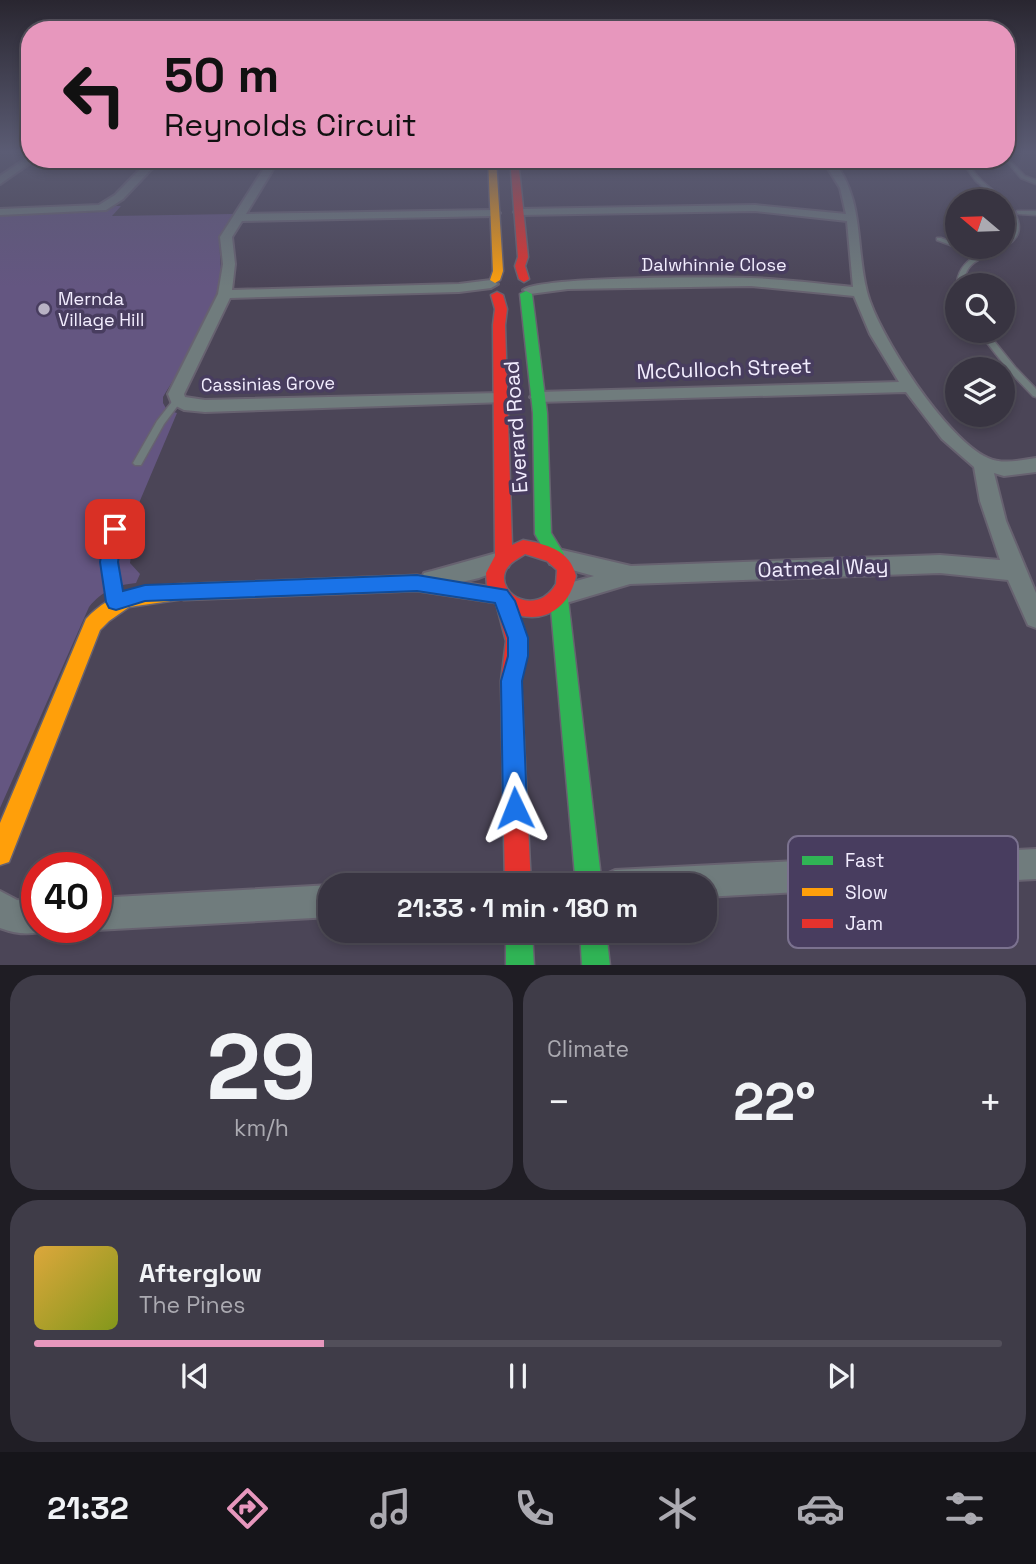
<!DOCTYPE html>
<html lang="en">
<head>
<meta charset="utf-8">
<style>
  body { margin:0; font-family:"Space Grotesk",sans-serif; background:#3f3c48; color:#f1f3f6; height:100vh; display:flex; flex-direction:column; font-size:26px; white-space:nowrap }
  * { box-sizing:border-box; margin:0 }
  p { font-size:23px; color:#abaab1 }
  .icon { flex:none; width:38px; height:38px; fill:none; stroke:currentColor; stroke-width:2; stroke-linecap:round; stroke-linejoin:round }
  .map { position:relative; height:965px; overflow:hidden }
  .drawer { display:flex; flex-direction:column; gap:10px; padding:10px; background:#1f1d24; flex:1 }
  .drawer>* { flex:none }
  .top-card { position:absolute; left:21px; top:21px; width:994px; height:147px; border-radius:28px; box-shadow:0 4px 10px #0003,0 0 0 2px #524f5a; background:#e797bd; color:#111; overflow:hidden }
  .needle { width:46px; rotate:289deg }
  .buttons { position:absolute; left:945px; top:189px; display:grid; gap:14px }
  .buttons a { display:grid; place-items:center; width:70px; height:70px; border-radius:50%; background:#383441; box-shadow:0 4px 10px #0003,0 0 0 2px #524f5a; font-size:35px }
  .speed { position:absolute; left:21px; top:852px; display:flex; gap:14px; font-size:35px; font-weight:700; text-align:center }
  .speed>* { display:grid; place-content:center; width:91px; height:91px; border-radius:50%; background:#383441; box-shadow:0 4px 10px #0003,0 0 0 2px #524f5a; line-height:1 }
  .speed .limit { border:10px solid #d22; background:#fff; color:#111 }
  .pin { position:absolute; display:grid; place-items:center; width:60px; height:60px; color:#fff; margin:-30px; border-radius:14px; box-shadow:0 4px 10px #0006 }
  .me { position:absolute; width:77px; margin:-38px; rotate:358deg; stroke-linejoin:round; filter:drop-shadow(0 0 5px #0008) }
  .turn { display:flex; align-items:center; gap:24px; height:147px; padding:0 28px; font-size:32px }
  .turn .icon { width:91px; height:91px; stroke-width:2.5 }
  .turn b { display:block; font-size:49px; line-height:60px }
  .big { font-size:52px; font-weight:700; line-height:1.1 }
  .drawer .widget { flex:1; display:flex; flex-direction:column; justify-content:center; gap:10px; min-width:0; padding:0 24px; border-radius:28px; background:#3f3c48 }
  .drawer .dial { align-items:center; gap:0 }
  .dial b { font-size:91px; line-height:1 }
  .song { display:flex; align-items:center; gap:21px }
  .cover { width:84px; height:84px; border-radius:10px; background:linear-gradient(135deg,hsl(40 70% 55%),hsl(70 70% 35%)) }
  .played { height:7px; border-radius:4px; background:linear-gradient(90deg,#e797bd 30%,#524f5a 30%) }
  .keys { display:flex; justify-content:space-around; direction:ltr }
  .heat { display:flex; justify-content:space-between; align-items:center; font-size:38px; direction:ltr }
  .drawer .tiles { flex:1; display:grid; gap:10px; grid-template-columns:1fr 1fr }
  .widget:last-child { grid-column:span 2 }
  .trip { position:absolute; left:318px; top:873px; width:399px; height:70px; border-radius:28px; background:#383441; box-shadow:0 4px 10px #0003,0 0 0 2px #524f5a; font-weight:700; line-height:70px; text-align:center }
  .tabs { display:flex; height:112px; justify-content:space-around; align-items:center; background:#16151a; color:#abaab1 }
  .tabs .icon { width:49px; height:49px }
  .tabs .selected { color:#e797bd }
  .tabs b { font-size:32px; color:#f1f3f6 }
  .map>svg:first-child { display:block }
  .green { fill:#645681 }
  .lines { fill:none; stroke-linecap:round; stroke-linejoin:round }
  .lane-casing { stroke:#676270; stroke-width:3 }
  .street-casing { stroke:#676270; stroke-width:4 }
  .fast-casing { stroke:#676270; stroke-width:3 }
  .slow-casing { stroke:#676270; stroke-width:3 }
  .jam-casing { stroke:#676270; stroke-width:3 }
  .lane { fill:#707c7d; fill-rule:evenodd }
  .street { fill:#707c7d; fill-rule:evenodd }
  .fast { fill:#30b455; fill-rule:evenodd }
  .slow { fill:#ff9f0a; fill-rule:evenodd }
  .jam { fill:#e5322d; fill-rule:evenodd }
  .route { fill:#1a73e8; stroke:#114b97; stroke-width:2 }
  .poi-dot { fill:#b8b2c4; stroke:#483d5f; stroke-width:2.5 }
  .labels { text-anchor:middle; stroke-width:7; stroke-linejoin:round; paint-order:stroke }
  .far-street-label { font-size:18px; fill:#f2edfe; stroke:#483d5f }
  .far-poi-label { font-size:18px; fill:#f2edfe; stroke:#483d5f; text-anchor:start }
  .street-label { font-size:21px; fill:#f2edfe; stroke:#483d5f }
  .key { fill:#483d5f; stroke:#7b728f; stroke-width:2 }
  .key-label { font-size:19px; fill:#f2edfe }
</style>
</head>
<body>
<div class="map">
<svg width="1036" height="966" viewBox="0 0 1036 966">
  <rect width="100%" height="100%" fill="#4b4557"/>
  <path class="green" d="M 116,206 L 121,206 L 112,216 L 233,214 C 209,250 227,255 218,291 C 210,321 180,369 163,397 L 163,403 L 167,410 L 177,413 L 139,503 L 130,563 L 140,574 L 136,583 C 116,585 102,591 89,607 L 0,808 L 0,216 L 98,212 Z"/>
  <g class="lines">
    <g class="lane-casing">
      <path id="lane" d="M 1006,157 L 1025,176 L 1036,180 L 1036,184 L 1021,178 L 1005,159 L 1006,159 Z
        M 960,159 L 965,159 C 970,167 975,174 982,181 C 994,192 1013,203 1018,221 C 1026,250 979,251 968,269 C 965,274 964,279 963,285 L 957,286 C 957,271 965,262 977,255 L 937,240 L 937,238 L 941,238 L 957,244 L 957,247 C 966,247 972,251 980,251 C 987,252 995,247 1003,247 L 1003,243 C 1023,225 1006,219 1003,201 L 999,201 L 975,180 Z
        M 1017,211 L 1036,211 L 1036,215 L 1019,214 L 1017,213 Z
        M 978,331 L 986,331 L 1015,367 L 1036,389 L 1036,397 L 1033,396 L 1009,371 Z
        M 178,397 L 182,400 L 164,424 L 141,465 L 135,465 L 133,463 L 157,421 L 175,398 Z
        M 119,512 L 123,513 L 124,516 L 114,562 L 122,601 L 120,605 L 116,606 L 112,605 L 110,601 L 104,562 L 114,516 L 115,513 Z"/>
    </g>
    <g class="street-casing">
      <path id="street" d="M 30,156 L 33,161 L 0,184 L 0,176 Z
        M 150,159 L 161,159 L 123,199 L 106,210 L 0,215 L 0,209 L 99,205 L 115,195 Z
        M 270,159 L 357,159 L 352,162 L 277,163 L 246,214 L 494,210 L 500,213 L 494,216 L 242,221 L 232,237 L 235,264 L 232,290 L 459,284 L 491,280 L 498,284 L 491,288 L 459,292 L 230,298 L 184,394 L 185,397 L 205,400 L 500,393 L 508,398 L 506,402 L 205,412 L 184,410 L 172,404 L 168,394 L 218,294 L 223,264 L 220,237 Z
        M 822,159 L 832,159 C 865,199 855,245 867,292 C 878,335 947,440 988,458 C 1003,465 1021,460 1036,458 L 1036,472 L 1004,476 L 994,473 L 1006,521 L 1036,593 L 1036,628 L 1028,625 L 1008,580 L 940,573 L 630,584 L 563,604 L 555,601 L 552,594 L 555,587 L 594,576 L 550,564 L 547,558 L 550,552 L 558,549 L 631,566 L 940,555 L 1000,560 L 980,501 L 974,467 L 942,439 L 906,392 L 538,402 L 530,397 L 538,392 L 899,382 L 870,334 L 854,296 L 751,286 L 568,289 L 530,294 L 523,290 C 539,276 719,277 751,278 C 785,279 819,284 853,287 L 847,221 L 755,211 L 520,215 L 514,212 L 520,209 L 755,205 L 846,214 L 840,188 Z
        M 500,552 L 508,555 L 511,561 L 508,567 L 479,578 L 432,589 L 424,587 L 421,580 L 424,573 L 432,571 Z
        M 1036,849 L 1036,879 L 705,897 L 705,886 L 600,886 L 604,875 L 615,870 Z
        M 331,885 L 331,917 L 96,930 L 90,928 L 96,928 L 96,898 Z
        M 0,891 L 17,900 L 37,902 L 37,928 L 48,929 C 32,936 16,934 0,928 Z"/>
    </g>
    <g class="fast-casing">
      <path id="fast" d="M 526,291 L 532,294 L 547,413 L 551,533 L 564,554 L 561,559 L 555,561 L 549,559 L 535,534 L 533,413 L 520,294 Z
        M 559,591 L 566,593 L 568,599 L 602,886 L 576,886 L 550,599 L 552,593 Z
        M 506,931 L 532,931 L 534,966 L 506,966 Z
        M 580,931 L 606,931 L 610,966 L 582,966 Z"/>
    </g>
    <g class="slow-casing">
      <path id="slow" d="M 488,159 L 496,159 L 503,271 L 500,280 L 495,283 L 490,280 L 493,271 Z
        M 184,584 L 191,586 L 193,592 L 191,598 L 129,607 L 109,621 L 100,630 L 9,862 L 0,865 L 0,823 L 86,619 C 113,590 146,585 184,584 Z"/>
    </g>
    <g class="jam-casing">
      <path id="jam" d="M 510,159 L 518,159 L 528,257 L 525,266 L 529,279 L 524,282 L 519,279 L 515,266 L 518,257 Z
        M 497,292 L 503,295 L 507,309 L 505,325 L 512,545 L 523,540 C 546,544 570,550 576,576 C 570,605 548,623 518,615 L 526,641 L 521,681 L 531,886 L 505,886 L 501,681 L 506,641 L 496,603 L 417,591 L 184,600 L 177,598 L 175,592 L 177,586 L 184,584 L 417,575 L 487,586 L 486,573 L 495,556 L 493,325 L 495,309 L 491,295 ZM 525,554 L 547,561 L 557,570 L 556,584 C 537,617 497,595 505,572 C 508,563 518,559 525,554 Z"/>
    </g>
    <use href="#lane" class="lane"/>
    <use href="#street" class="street"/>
    <use href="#fast" class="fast"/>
    <use href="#slow" class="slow"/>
    <use href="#jam" class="jam"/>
  </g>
  <linearGradient id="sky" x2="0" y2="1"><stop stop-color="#292630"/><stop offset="0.53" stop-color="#5b5c74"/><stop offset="1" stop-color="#5b5c74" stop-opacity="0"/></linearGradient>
  <rect width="1036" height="287" fill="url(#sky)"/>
  <path class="route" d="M 115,522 L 121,524 L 123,529 L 118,562 L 123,591 L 145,585 L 417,575 L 507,590 L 515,601 L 528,638 L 528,656 L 522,681 L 527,808 L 524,817 L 515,820 L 507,817 L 503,808 L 501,681 L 508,656 L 508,638 L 495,603 L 417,591 L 145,601 L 116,610 L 109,608 L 106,602 L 100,562 L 106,529 L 109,524 Z"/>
  <circle class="poi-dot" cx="44" cy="309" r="7"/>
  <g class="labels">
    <g class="far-street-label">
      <text x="714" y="271">Dalwhinnie Close</text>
      <text transform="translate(268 384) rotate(-1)" y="6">Cassinias Grove</text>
    </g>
    <g class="far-poi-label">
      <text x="58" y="305">Mernda<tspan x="58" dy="21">Village Hill</tspan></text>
    </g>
    <g class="street-label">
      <text transform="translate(724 369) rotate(-2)" y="7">McCulloch Street</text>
      <text transform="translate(516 427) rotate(-94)" y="7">Everard Road</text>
      <text transform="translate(823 568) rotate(-2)" y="7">Oatmeal Way</text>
    </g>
  </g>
  <rect x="788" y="836" width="230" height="112" rx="10" class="key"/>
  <rect x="802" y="856" width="31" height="9" fill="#30b455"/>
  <rect x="802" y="888" width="31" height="8" fill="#ff9f0a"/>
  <rect x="802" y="919" width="31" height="9" fill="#e5322d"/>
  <g class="key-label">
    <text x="845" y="867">Fast</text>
    <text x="845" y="899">Slow</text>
    <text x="845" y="930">Jam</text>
  </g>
</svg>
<div class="buttons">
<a><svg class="needle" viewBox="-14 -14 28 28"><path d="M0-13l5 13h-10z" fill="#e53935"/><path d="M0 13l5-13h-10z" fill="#abaab1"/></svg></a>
<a><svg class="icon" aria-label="search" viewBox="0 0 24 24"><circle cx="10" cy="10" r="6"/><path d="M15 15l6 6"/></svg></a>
<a><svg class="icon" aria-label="layers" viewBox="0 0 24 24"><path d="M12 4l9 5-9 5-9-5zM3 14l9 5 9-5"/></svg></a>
</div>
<div class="speed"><div class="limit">40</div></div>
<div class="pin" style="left:115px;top:529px;background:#d93025"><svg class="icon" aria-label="arrive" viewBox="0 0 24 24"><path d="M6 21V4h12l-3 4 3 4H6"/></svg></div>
<svg class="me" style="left:515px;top:808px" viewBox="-20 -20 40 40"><path d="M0-17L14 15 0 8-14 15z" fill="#1a73e8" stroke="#fff" stroke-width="4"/></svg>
<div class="trip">21:33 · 1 min · 180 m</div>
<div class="top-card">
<div class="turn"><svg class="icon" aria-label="left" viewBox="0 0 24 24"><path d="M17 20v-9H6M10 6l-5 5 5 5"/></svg><div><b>50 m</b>Reynolds Circuit</div></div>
</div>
</div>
<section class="drawer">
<div class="tiles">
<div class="widget dial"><b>29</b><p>km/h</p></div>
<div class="widget"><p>Climate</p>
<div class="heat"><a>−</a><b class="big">22°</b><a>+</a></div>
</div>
<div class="widget">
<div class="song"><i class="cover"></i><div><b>Afterglow</b><p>The Pines</p></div></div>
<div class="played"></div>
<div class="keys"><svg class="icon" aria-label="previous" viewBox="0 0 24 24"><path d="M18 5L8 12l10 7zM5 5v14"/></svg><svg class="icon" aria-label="pause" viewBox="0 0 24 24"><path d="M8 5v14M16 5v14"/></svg><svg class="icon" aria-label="next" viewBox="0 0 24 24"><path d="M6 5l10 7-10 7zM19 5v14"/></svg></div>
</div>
</div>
</section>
<nav class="tabs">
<b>21:32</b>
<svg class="icon selected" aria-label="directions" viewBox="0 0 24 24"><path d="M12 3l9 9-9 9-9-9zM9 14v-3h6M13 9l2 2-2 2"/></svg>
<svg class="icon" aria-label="music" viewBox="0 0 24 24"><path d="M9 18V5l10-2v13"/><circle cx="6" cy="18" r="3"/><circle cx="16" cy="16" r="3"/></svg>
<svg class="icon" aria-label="phone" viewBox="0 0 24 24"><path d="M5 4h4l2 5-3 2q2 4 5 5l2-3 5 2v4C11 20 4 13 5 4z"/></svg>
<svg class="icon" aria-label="climate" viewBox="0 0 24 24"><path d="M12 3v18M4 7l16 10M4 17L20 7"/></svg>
<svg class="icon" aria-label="car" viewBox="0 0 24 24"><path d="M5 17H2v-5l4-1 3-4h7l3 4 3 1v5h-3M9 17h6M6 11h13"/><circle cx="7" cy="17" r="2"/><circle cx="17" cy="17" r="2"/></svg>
<svg class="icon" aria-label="filters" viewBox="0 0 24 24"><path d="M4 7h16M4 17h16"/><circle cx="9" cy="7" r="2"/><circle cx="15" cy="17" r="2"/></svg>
</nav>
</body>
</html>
